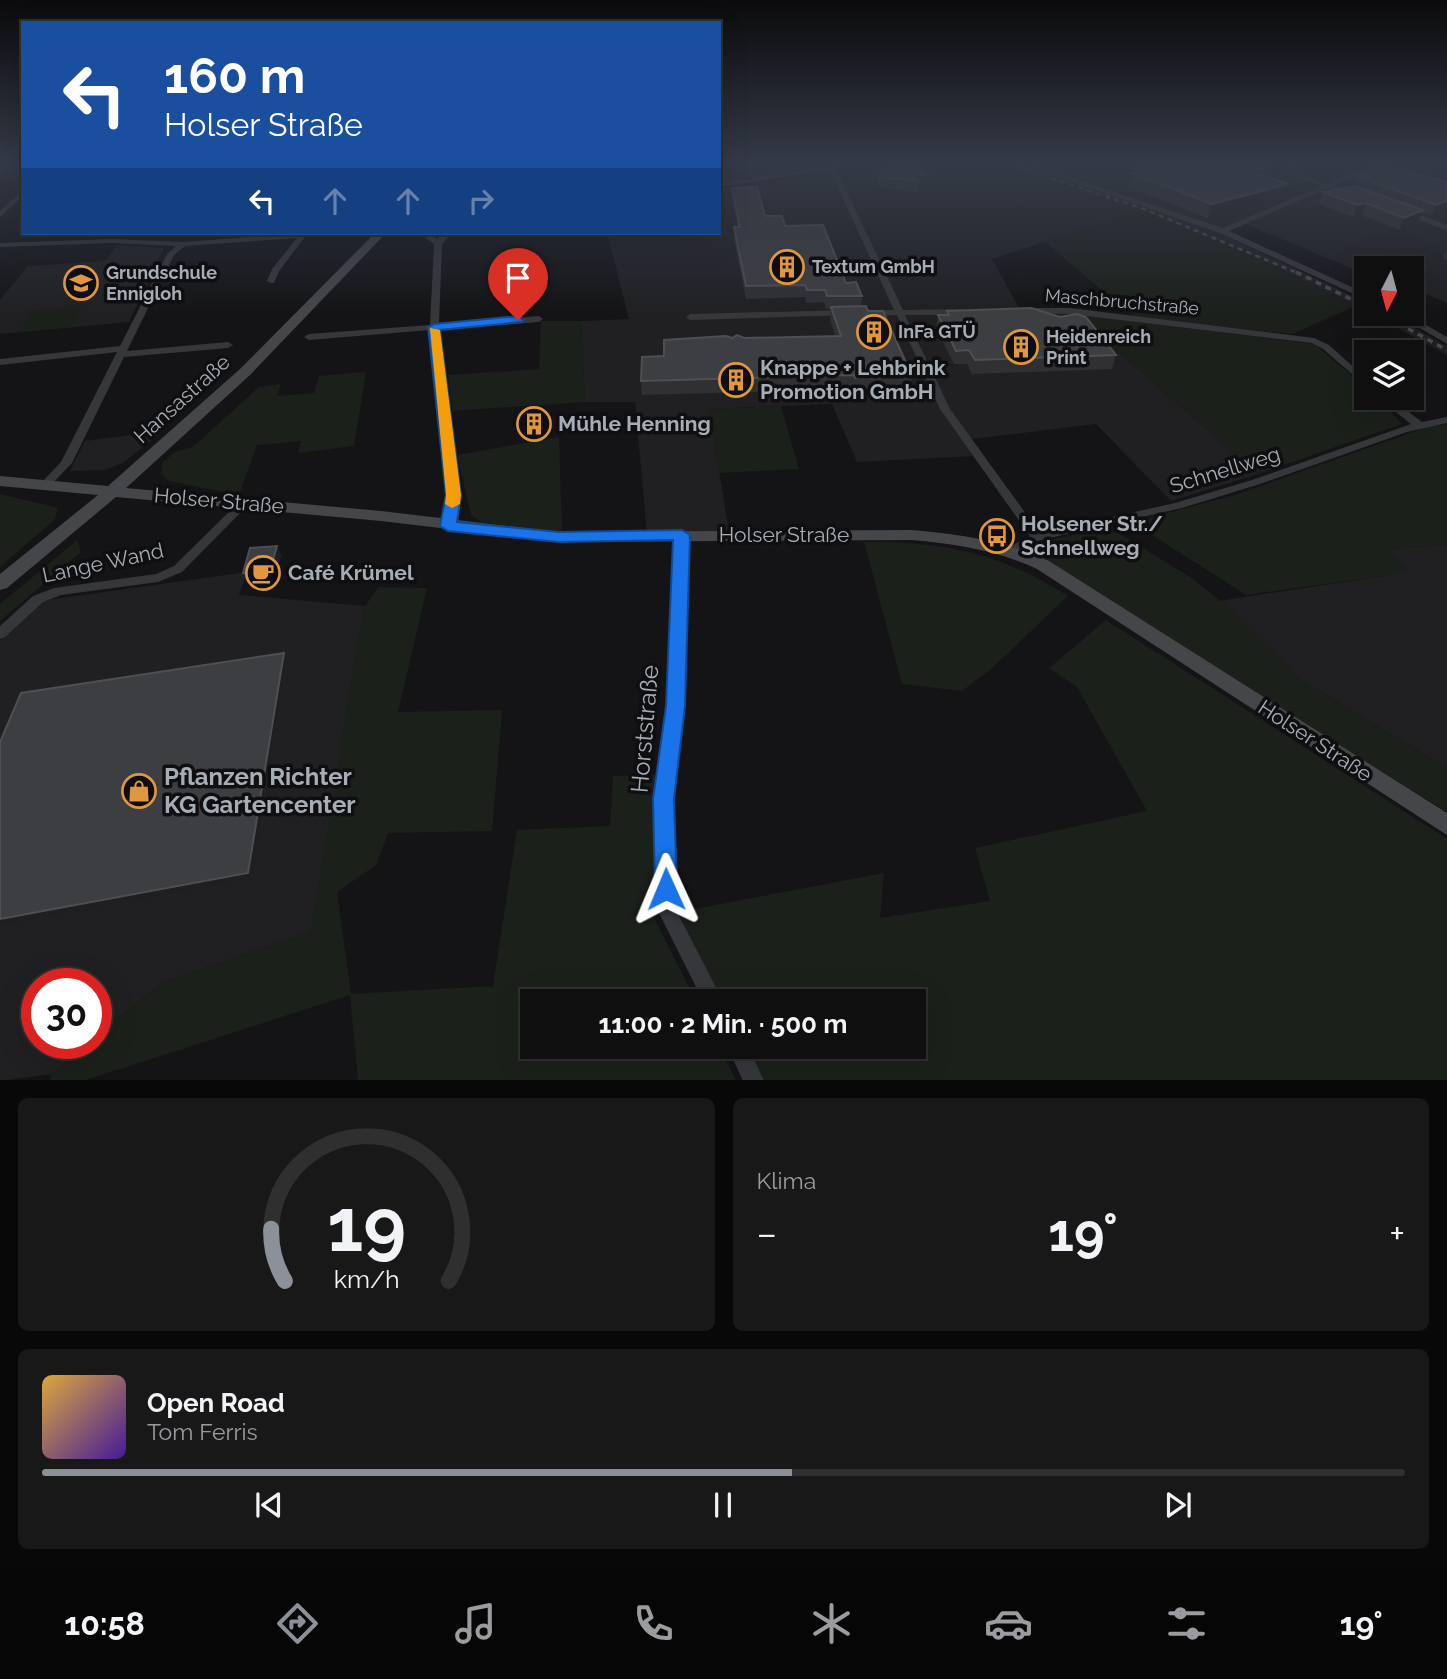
<!DOCTYPE html>
<html lang="de">
<head>
<meta charset="utf-8">
<style>
  body { margin:0; font-family:Raleway,sans-serif; background:#181819; color:#f1f3f6; height:100vh; display:flex; flex-direction:column; font-size:26px; white-space:nowrap }
  * { box-sizing:border-box; margin:0 }
  p { font-size:23px; color:#9b9c9f }
  .icon { flex:none; width:38px; height:38px; fill:none; stroke:currentColor; stroke-width:2; stroke-linecap:round; stroke-linejoin:round }
  .map { position:relative; height:1080px; overflow:hidden }
  .panel { display:flex; flex-direction:column; gap:18px; padding:18px; background:#080809; flex:1 }
  .panel>* { flex:none }
  .banner { position:absolute; left:21px; top:21px; width:700px; height:214px; border-radius:0px; box-shadow:0 7px 28px #0002,0 0 0 2px #2f2f30; background:#1a4fa0; color:#fff; overflow:hidden }
  .needle { width:46px; rotate:186deg }
  .fabs { position:absolute; left:1354px; top:256px; display:grid; gap:14px }
  .fabs a { display:grid; place-items:center; width:70px; height:70px; border-radius:0px; background:#0f0f10; box-shadow:0 7px 28px #0002,0 0 0 2px #2f2f30; font-size:35px }
  .speed { position:absolute; left:21px; top:968px; display:flex; gap:14px; font-size:35px; font-weight:700; text-align:center }
  .speed>* { display:grid; place-content:center; width:91px; height:91px; border-radius:50%; background:#0f0f10; box-shadow:0 7px 28px #0002,0 0 0 2px #2f2f30; line-height:1 }
  .speed .limit { border:10px solid #d22; background:#fff; color:#111 }
  .pin { position:absolute; display:grid; place-items:center; width:60px; height:60px; color:#fff; margin:-72px -30px; border-radius:50% 50% 50% 0; rotate:-45deg; box-shadow:0 0 7px #0007 }
  .pin .icon { rotate:45deg }
  .me { position:absolute; width:77px; margin:-38px; rotate:359deg; stroke-linejoin:round; filter:drop-shadow(0 0 5px #0008) }
  .turn { display:flex; align-items:center; gap:24px; height:147px; padding:0 28px; font-size:32px }
  .turn .icon { width:91px; height:91px; stroke-width:2.5 }
  .turn b { display:block; font-size:49px; line-height:60px }
  .lanes { display:flex; align-items:center; height:66px; padding:0 28px; background:#0003; justify-content:center; gap:35px; direction:ltr }
  .lanes .off { opacity:.35 }
  .big { font-size:52px; font-weight:700; line-height:1.1 }
  .panel .tile { flex:1; display:flex; flex-direction:column; justify-content:center; gap:10px; min-width:0; padding:0 24px; border-radius:10px; background:#181819 }
  .panel .dial { align-items:center; gap:0 }
  .dial svg { height:182px; overflow:visible; fill:none; stroke:#2f2f30; stroke-width:7; stroke-linecap:round; text-anchor:middle }
  .dial text { fill:#f1f3f6; stroke:none }
  .song { display:flex; align-items:center; gap:21px }
  .cover { width:84px; height:84px; border-radius:10px; background:linear-gradient(135deg,hsl(40 70% 55%),hsl(260 70% 35%)) }
  .played { height:7px; border-radius:4px; background:linear-gradient(90deg,#8c9099 55%,#2f2f30 55%) }
  .keys { display:flex; justify-content:space-around; direction:ltr }
  .heat { display:flex; justify-content:space-between; align-items:center; font-size:38px; direction:ltr }
  .panel .tiles { flex:1; display:grid; gap:18px; grid-template-columns:1fr 1fr }
  .tile:last-child { grid-column:span 2 }
  .trip { position:absolute; left:520px; top:989px; width:406px; height:70px; border-radius:0px; background:#0f0f10; box-shadow:0 7px 28px #0002,0 0 0 2px #2f2f30; font-weight:700; line-height:70px; text-align:center }
  .menu { display:flex; height:112px; justify-content:space-around; align-items:center; background:#060606; color:#9b9c9f }
  .menu .icon { width:49px; height:49px }
  .menu .selected { color:#8c9099 }
  .menu b { font-size:32px; color:#f1f3f6 }
  .map>svg:first-child { display:block }
  .built { fill:#202022 }
  .green { fill:#1b201b }
  .lines { fill:none; stroke-linecap:round; stroke-linejoin:round }
  .minor { fill:#35373a; fill-rule:evenodd }
  .secondary { fill:#44464a; fill-rule:evenodd }
  .rail-far1 { stroke:#494b4f; stroke-width:2.5; stroke-dasharray:5 4.5; stroke-linecap:butt }
  .rail { stroke:#494b4f; stroke-width:3.5; stroke-dasharray:6 5; stroke-linecap:butt }
  .wall { fill:#303033 }
  .shaded-wall { fill:#1f1f21 }
  .building { fill:#3d3e41; stroke:#4d4f53; stroke-width:2 }
  .route { fill:#1a73e8; stroke:#114b97; stroke-width:2 }
  .slow { fill:#f59e0b }
  .labels { text-anchor:middle; stroke-width:7; stroke-linejoin:round; paint-order:stroke }
  .far-poi-label { font-size:18px; font-weight:bold; fill:#a7adb5; stroke:#0f0f11; text-anchor:start }
  .far-street-label { font-size:18px; fill:#a7adb5; stroke:#0f0f11 }
  .poi-label { font-size:21px; font-weight:bold; fill:#a7adb5; stroke:#0f0f11; text-anchor:start }
  .street-label { font-size:21px; fill:#a7adb5; stroke:#0f0f11 }
  .near-street-label { font-size:24px; fill:#a7adb5; stroke:#0f0f11 }
  .near-poi-label { font-size:24px; font-weight:bold; fill:#a7adb5; stroke:#0f0f11; text-anchor:start }
</style>
</head>
<body>
<div class="map">
<svg width="1447" height="1081" viewBox="0 0 1447 1081">
  <rect width="100%" height="100%" fill="#141416"/>
  <path class="built" d="M 719,163 L 852,163 L 719,183 Z
    M 888,163 L 1447,163 L 1447,303 L 1412,288 L 1412,268 L 1367,268 L 1367,275 L 1246,224 L 1222,234 L 1367,303 L 1367,311 L 1258,259 L 1142,211 L 992,259 L 1022,313 L 1075,314 L 1258,474 L 1171,501 L 1096,424 L 964,440 L 973,456 L 857,462 L 832,404 L 709,409 L 729,532 L 647,534 L 635,402 L 585,402 L 581,321 L 629,319 L 607,233 L 719,233 L 719,189 Z
    M 117,245 L 164,248 L 129,322 L 0,334 L 0,300 L 28,266 L 105,261 Z
    M 1370,313 L 1387,313 L 1424,333 L 1447,346 L 1447,355 Z
    M 163,431 L 123,463 L 105,470 L 70,471 L 85,441 Z
    M 1447,545 L 1447,768 L 1296,677 L 1219,601 L 1382,576 L 1387,549 Z
    M 247,572 L 239,595 L 365,606 L 311,932 L 163,982 L 96,1037 L 96,984 L 37,984 L 37,1043 L 89,1043 L 52,1074 L 0,1081 L 0,640 L 40,601 Z"/>
  <path class="green" d="M 1142,211 L 1258,259 L 1356,306 L 1292,334 L 1135,318 L 1045,242 Z
    M 82,306 L 73,327 L 19,332 L 32,311 Z
    M 1075,314 L 1314,344 L 1367,388 L 1367,397 L 1377,397 L 1402,424 L 1258,474 Z
    M 541,321 L 581,321 L 585,402 L 452,411 L 448,375 L 539,369 Z
    M 366,372 L 354,446 L 298,453 L 301,441 L 257,445 L 239,495 L 169,481 L 161,474 L 162,463 L 175,452 L 193,447 L 259,387 L 281,384 L 277,396 L 314,393 L 319,376 Z
    M 781,406 L 799,469 L 719,473 L 709,409 Z
    M 1447,425 L 1447,545 L 1388,549 L 1406,569 L 1382,576 L 1246,595 L 1138,526 L 1137,521 L 1235,495 L 1430,426 Z
    M 559,437 L 562,533 L 481,522 L 471,515 L 457,455 Z
    M 0,494 L 58,508 L 55,519 L 0,567 Z
    M 1100,529 L 1118,533 L 1193,579 L 1225,605 L 1296,677 L 1447,768 L 1447,812 L 1036,556 L 1036,548 L 1051,540 Z
    M 77,540 L 81,552 L 0,621 L 0,604 Z
    M 864,542 C 944,541 1000,553 1068,596 L 991,669 L 962,691 L 902,684 Z
    M 379,587 L 427,588 L 398,712 L 502,710 L 492,831 L 388,833 L 376,865 L 337,892 L 351,994 L 493,986 L 517,830 L 610,826 L 613,776 L 656,775 L 653,916 L 696,1001 L 532,1001 L 532,1046 L 719,1047 L 736,1080 L 358,1080 L 350,995 L 86,1080 L 50,1080 L 52,1074 L 89,1043 L 96,1043 L 96,1037 L 163,982 L 311,932 L 357,644 L 365,606 Z
    M 1106,620 L 1447,839 L 1447,1080 L 762,1080 L 744,1047 L 914,1046 L 914,1001 L 720,1001 L 674,913 L 884,873 L 880,918 L 990,901 L 975,848 L 1147,811 L 1077,687 L 1049,668 Z"/>
  <g class="lines">
    <path class="minor" d="M 850,163 L 867,163 L 836,169 L 903,310 L 963,309 L 967,312 L 963,315 L 905,315 L 950,409 L 1040,533 L 1175,503 L 1252,480 L 1411,424 L 1377,397 L 1389,397 L 1422,422 L 1447,417 L 1447,423 L 1407,432 L 1260,484 L 1182,508 L 1041,540 L 1017,553 L 1009,553 L 1007,550 L 1009,547 L 1030,536 L 940,409 L 897,315 L 869,316 L 865,313 L 869,310 L 894,310 L 830,170 L 719,187 L 719,183 Z
      M 1017,163 L 1027,163 L 1223,228 L 1322,186 L 1254,163 L 1264,163 L 1327,184 L 1375,163 L 1384,163 L 1334,186 L 1355,193 L 1355,195 L 1328,188 L 1229,231 L 1367,294 L 1367,300 L 1220,233 Z
      M 18,194 L 22,194 L 23,196 L 0,217 L 0,211 Z
      M 1404,211 L 1410,211 L 1447,225 L 1447,230 L 1404,215 Z
      M 303,233 L 336,233 L 332,235 L 305,237 L 279,271 L 274,283 L 271,283 L 267,281 L 272,269 L 297,238 L 185,246 L 174,255 L 127,351 L 228,342 L 233,345 L 228,348 L 124,357 L 72,463 L 49,487 L 41,487 L 39,485 L 41,483 L 61,462 L 117,352 L 0,365 L 0,359 L 120,346 L 167,254 L 176,246 L 112,243 L 0,247 L 0,243 L 112,239 L 183,242 Z
      M 419,233 L 428,233 L 437,239 L 444,233 L 452,233 L 442,244 L 439,324 L 539,316 L 543,319 L 539,322 L 439,330 L 460,495 L 454,526 L 448,530 L 442,526 L 448,495 L 430,330 L 309,340 L 304,337 L 309,334 L 430,325 L 434,244 Z
      M 1023,308 L 1070,308 L 1314,338 L 1329,345 L 1367,379 L 1367,387 L 1323,349 L 1312,343 L 1070,314 L 1020,313 L 1020,309 Z
      M 847,310 L 851,313 L 850,315 L 690,320 L 686,317 L 690,314 Z
      M 1394,313 L 1405,313 L 1447,337 L 1447,344 Z
      M 244,499 L 250,503 L 248,505 L 182,572 L 158,582 L 61,595 L 43,602 L 5,637 L 0,639 L 0,626 L 33,596 L 54,588 L 156,574 L 174,566 L 240,501 Z
      M 682,531 L 688,535 L 683,706 L 672,799 L 676,910 L 723,1001 L 703,1001 L 658,911 L 656,799 L 669,706 L 676,535 Z
      M 727,1046 L 748,1046 L 764,1081 L 743,1081 Z"/>
    <path class="secondary" d="M 375,233 L 386,233 L 250,375 L 126,488 L 381,511 L 559,532 L 912,530 C 960,534 1005,541 1049,561 L 1447,813 L 1447,835 L 1037,569 C 996,550 956,544 912,540 L 559,542 L 381,521 L 116,497 L 7,588 L 0,590 L 0,574 L 98,495 L 0,486 L 0,476 L 108,486 L 240,369 Z"/>
    <path class="rail-far1" d="M 1006,163 L 1144,209 L 1300,274"/>
    <path class="rail" d="M 1296,272 L 1367,307
      M 1379,313 L 1447,350"/>
  </g>
  <path class="wall" d="M 1135,163 L 1318,163 L 1297,170 L 1286,168 L 1283,175 L 1272,178 L 1288,184 L 1283,197 L 1208,218 L 1128,187 L 1131,173 L 1139,171 L 1134,169 Z
    M 928,174 L 927,185 L 919,186 L 918,192 L 878,188 L 879,177 Z
    M 1357,176 L 1447,182 L 1447,210 L 1431,216 L 1422,213 L 1418,222 L 1399,230 L 1361,215 L 1353,217 L 1319,204 L 1323,192 L 1353,186 Z
    M 732,188 L 765,216 L 785,226 L 862,296 L 861,306 L 868,311 L 912,376 L 910,390 L 854,392 L 853,389 L 642,395 L 641,381 L 664,356 L 732,338 L 835,336 L 830,320 L 831,309 L 826,309 L 824,302 L 806,303 L 805,297 L 746,299 L 734,239 L 734,227 L 738,227 L 732,199 Z
    M 1447,250 L 1447,260 L 1443,258 Z
    M 947,311 L 1116,355 L 1112,369 L 972,374 L 967,364 L 954,364 L 936,328 L 938,315 L 946,315 Z
    M 277,546 L 281,556 L 274,580 L 247,583 L 243,573 Z"/>
  <path class="shaded-wall" d="M 1284,163 L 1288,163 L 1283,175 L 1248,185 L 1252,171 Z
    M 1300,163 L 1318,163 L 1297,170 Z
    M 928,174 L 927,185 L 919,186 L 920,181 L 911,176 Z
    M 1288,184 L 1283,197 L 1208,218 L 1212,204 Z
    M 1447,201 L 1447,210 L 1431,216 L 1436,205 Z
    M 1366,203 L 1361,215 L 1353,217 L 1357,205 Z
    M 1423,210 L 1418,222 L 1399,230 L 1404,218 Z
    M 277,546 L 281,556 L 274,580 L 270,570 Z
    M 284,653 L 286,659 L 251,878 L 0,925 L 0,919 Z"/>
  <path class="building" d="M 890,163 L 910,163 L 928,174 L 911,176 L 920,181 L 879,177 Z
    M 1155,163 L 1284,163 L 1252,171 L 1288,184 L 1212,204 L 1131,173 L 1162,166 Z
    M 1387,166 L 1447,182 L 1447,201 L 1436,205 L 1357,176 Z
    M 1354,186 L 1423,210 L 1404,218 L 1366,203 L 1357,205 L 1323,192 Z
    M 757,187 L 765,216 L 782,216 L 785,226 L 823,225 L 846,283 L 856,282 L 862,296 L 827,296 L 825,290 L 807,290 L 805,285 L 746,286 L 734,227 L 740,227 L 732,188 Z
    M 866,306 L 868,311 L 883,311 L 912,376 L 855,378 L 854,375 L 641,381 L 642,357 L 664,356 L 664,340 L 726,336 L 732,338 L 737,335 L 744,338 L 841,336 L 831,307 Z
    M 1031,308 L 1060,317 L 1077,314 L 1086,317 L 1116,355 L 975,360 L 969,350 L 956,351 L 938,315 L 949,315 L 947,311 Z
    M 277,546 L 270,570 L 243,573 L 250,548 Z
    M 284,653 L 248,873 L 0,919 L 0,742 L 21,693 Z"/>
  <linearGradient id="sky" x2="0" y2="1"><stop stop-color="#0b0b0c"/><stop offset="0.52" stop-color="#343a47"/><stop offset="1" stop-color="#343a47" stop-opacity="0"/></linearGradient>
  <rect width="1447" height="314" fill="url(#sky)"/>
  <path class="route" d="M 518,316 L 524,320 L 522,322 L 440,330 L 461,495 L 457,522 L 559,532 L 682,530 L 690,535 L 685,706 L 674,799 L 677,889 L 674,896 L 666,899 L 658,896 L 655,889 L 653,799 L 666,706 L 673,540 L 559,542 L 448,531 L 440,526 L 446,495 L 428,327 L 434,324 Z"/>
  <path class="slow" d="M 430,328 L 440,330 L 461,495 L 460,504 L 452,508 L 445,504 L 446,495 Z"/>
  <defs>
    <g id="building-ring" transform="scale(1.75)"><circle r="9.5" fill="#0f0f11" stroke="#e09741" stroke-width="1.5"/><path d="M-4-6H4V6H1V3H-1V6H-4ZM-2.5-4.3h1.7v1.8h-1.7ZM.8-4.3h1.7v1.8H.8ZM-2.5-1h1.7V.8h-1.7ZM.8-1h1.7V.8H.8Z" fill="#e09741"/></g>
    <g id="school-ring" transform="scale(1.75)"><circle r="9.5" fill="#0f0f11" stroke="#e09741" stroke-width="1.5"/><path d="M0-5L7-2L0 1L-7-2ZM-4 1L0 2.5L4 1V4Q0 6-4 4Z" fill="#e09741"/></g>
    <g id="bus-ring" transform="scale(1.75)"><circle r="9.5" fill="#0f0f11" stroke="#e09741" stroke-width="1.5"/><path d="M-5-6H5V4H4V6H2V4H-2V6H-4V4H-5ZM-3.5-4V0h7V-4ZM-3.5 1.2v1.5H-2V1.2ZM2 1.2v1.5H3.5V1.2Z" fill="#e09741"/></g>
    <g id="cafe-ring" transform="scale(1.75)"><circle r="9.5" fill="#0f0f11" stroke="#e09741" stroke-width="1.5"/><path d="M-5.5-4.5H6V0H3Q3 3.5 0 3.5H-2.5Q-5.5 3.5-5.5 0ZM3-3.2v2h1.7v-2ZM-6 4.5H4V6H-6Z" fill="#e09741"/></g>
    <g id="shop-ring" transform="scale(1.75)"><circle r="9.5" fill="#0f0f11" stroke="#e09741" stroke-width="1.5"/><path d="M-5-2.5h2.3a2.7 3.5 0 0 1 5.4 0H5L5.5 6h-11ZM-1.5-2.5h3a1.5 2.3 0 0 0-3 0Z" fill="#e09741"/></g>
  </defs>
  <g fill-rule="evenodd">
    <use href="#building-ring" x="787" y="267"/>
    <use href="#school-ring" x="81" y="283"/>
    <use href="#building-ring" x="874" y="332"/>
    <use href="#building-ring" x="1021" y="347"/>
    <use href="#building-ring" x="736" y="380"/>
    <use href="#building-ring" x="534" y="424"/>
    <use href="#bus-ring" x="997" y="536"/>
    <use href="#cafe-ring" x="263" y="573"/>
    <use href="#shop-ring" x="139" y="791"/>
  </g>
  <g class="labels">
    <g class="far-poi-label">
      <text x="812" y="273">Textum GmbH</text>
      <text x="106" y="279">Grundschule<tspan x="106" dy="21">Ennigloh</tspan></text>
      <text x="898" y="338">InFa GTÜ</text>
      <text x="1046" y="343">Heidenreich<tspan x="1046" dy="21">Print</tspan></text>
    </g>
    <g class="far-street-label">
      <text transform="translate(1122 302) rotate(5)" y="6">Maschbruchstraße</text>
    </g>
    <g class="poi-label">
      <text x="760" y="375">Knappe + Lehbrink<tspan x="760" dy="24">Promotion GmbH</tspan></text>
      <text x="558" y="431">Mühle Henning</text>
      <text x="1021" y="531">Holsener Str./<tspan x="1021" dy="24">Schnellweg</tspan></text>
      <text x="288" y="580">Café Krümel</text>
    </g>
    <g class="street-label">
      <text transform="translate(182 399) rotate(-42)" y="7">Hansastraße</text>
      <text transform="translate(1225 470) rotate(-17)" y="7">Schnellweg</text>
      <text transform="translate(219 501) rotate(5)" y="7">Holser Straße</text>
      <text x="784" y="542">Holser Straße</text>
      <text transform="translate(103 563) rotate(-12)" y="7">Lange Wand</text>
      <text transform="translate(1315 741) rotate(33)" y="7">Holser Straße</text>
    </g>
    <g class="near-street-label">
      <text transform="translate(645 729) rotate(-85)" y="8">Horststraße</text>
    </g>
    <g class="near-poi-label">
      <text x="164" y="785">Pflanzen Richter<tspan x="164" dy="28">KG Gartencenter</tspan></text>
    </g>
  </g>
</svg>
<div class="fabs">
<a><svg class="needle" viewBox="-14 -14 28 28"><path d="M0-13l5 13h-10z" fill="#e53935"/><path d="M0 13l5-13h-10z" fill="#9b9c9f"/></svg></a>
<a><svg class="icon" aria-label="layers" viewBox="0 0 24 24"><path d="M12 4l9 5-9 5-9-5zM3 14l9 5 9-5"/></svg></a>
</div>
<div class="speed"><div class="limit">30</div></div>
<div class="pin" style="left:518px;top:320px;background:#d93025"><svg class="icon" aria-label="arrive" viewBox="0 0 24 24"><path d="M6 21V4h12l-3 4 3 4H6"/></svg></div>
<svg class="me" style="left:666px;top:889px" viewBox="-20 -20 40 40"><path d="M0-17L14 15 0 8-14 15z" fill="#1a73e8" stroke="#fff" stroke-width="4"/></svg>
<div class="trip">11:00 · 2 Min. · 500 m</div>
<div class="banner">
<div class="turn"><svg class="icon" aria-label="left" viewBox="0 0 24 24"><path d="M17 20v-9H6M10 6l-5 5 5 5"/></svg><div><b>160 m</b>Holser Straße</div></div>
<div class="lanes"><svg class="icon" aria-label="left" viewBox="0 0 24 24"><path d="M17 20v-9H6M10 6l-5 5 5 5"/></svg><svg class="icon off" aria-label="ahead" viewBox="0 0 24 24"><path d="M12 20V5M6 11l6-6 6 6"/></svg><svg class="icon off" aria-label="ahead" viewBox="0 0 24 24"><path d="M12 20V5M6 11l6-6 6 6"/></svg><svg class="icon off" aria-label="right" viewBox="0 0 24 24"><path d="M7 20v-9h11M14 6l5 5-5 5"/></svg></div>
</div>
</div>
<section class="panel">
<div class="tiles">
<div class="tile dial"><svg viewBox="0 0 100 80">
<path d="M14 69A42 42 0 1 1 86 69"/>
<path d="M14 69A42 42 0 0 1 8 46" stroke="#8c9099"/>
<text x="50" y="56" font-size="32" font-weight="700">19</text>
<text x="50" y="72" font-size="11">km/h</text>
</svg></div>
<div class="tile"><p>Klima</p>
<div class="heat"><a>−</a><b class="big">19°</b><a>+</a></div>
</div>
<div class="tile">
<div class="song"><i class="cover"></i><div><b>Open Road</b><p>Tom Ferris</p></div></div>
<div class="played"></div>
<div class="keys"><svg class="icon" aria-label="previous" viewBox="0 0 24 24"><path d="M18 5L8 12l10 7zM5 5v14"/></svg><svg class="icon" aria-label="pause" viewBox="0 0 24 24"><path d="M8 5v14M16 5v14"/></svg><svg class="icon" aria-label="next" viewBox="0 0 24 24"><path d="M6 5l10 7-10 7zM19 5v14"/></svg></div>
</div>
</div>
</section>
<nav class="menu">
<b>10:58</b>
<svg class="icon selected" aria-label="directions" viewBox="0 0 24 24"><path d="M12 3l9 9-9 9-9-9zM9 14v-3h6M13 9l2 2-2 2"/></svg>
<svg class="icon" aria-label="music" viewBox="0 0 24 24"><path d="M9 18V5l10-2v13"/><circle cx="6" cy="18" r="3"/><circle cx="16" cy="16" r="3"/></svg>
<svg class="icon" aria-label="phone" viewBox="0 0 24 24"><path d="M5 4h4l2 5-3 2q2 4 5 5l2-3 5 2v4C11 20 4 13 5 4z"/></svg>
<svg class="icon" aria-label="climate" viewBox="0 0 24 24"><path d="M12 3v18M4 7l16 10M4 17L20 7"/></svg>
<svg class="icon" aria-label="car" viewBox="0 0 24 24"><path d="M5 17H2v-5l4-1 3-4h7l3 4 3 1v5h-3M9 17h6M6 11h13"/><circle cx="7" cy="17" r="2"/><circle cx="17" cy="17" r="2"/></svg>
<svg class="icon" aria-label="filters" viewBox="0 0 24 24"><path d="M4 7h16M4 17h16"/><circle cx="9" cy="7" r="2"/><circle cx="15" cy="17" r="2"/></svg>
<b>19°</b>
</nav>
</body>
</html>
